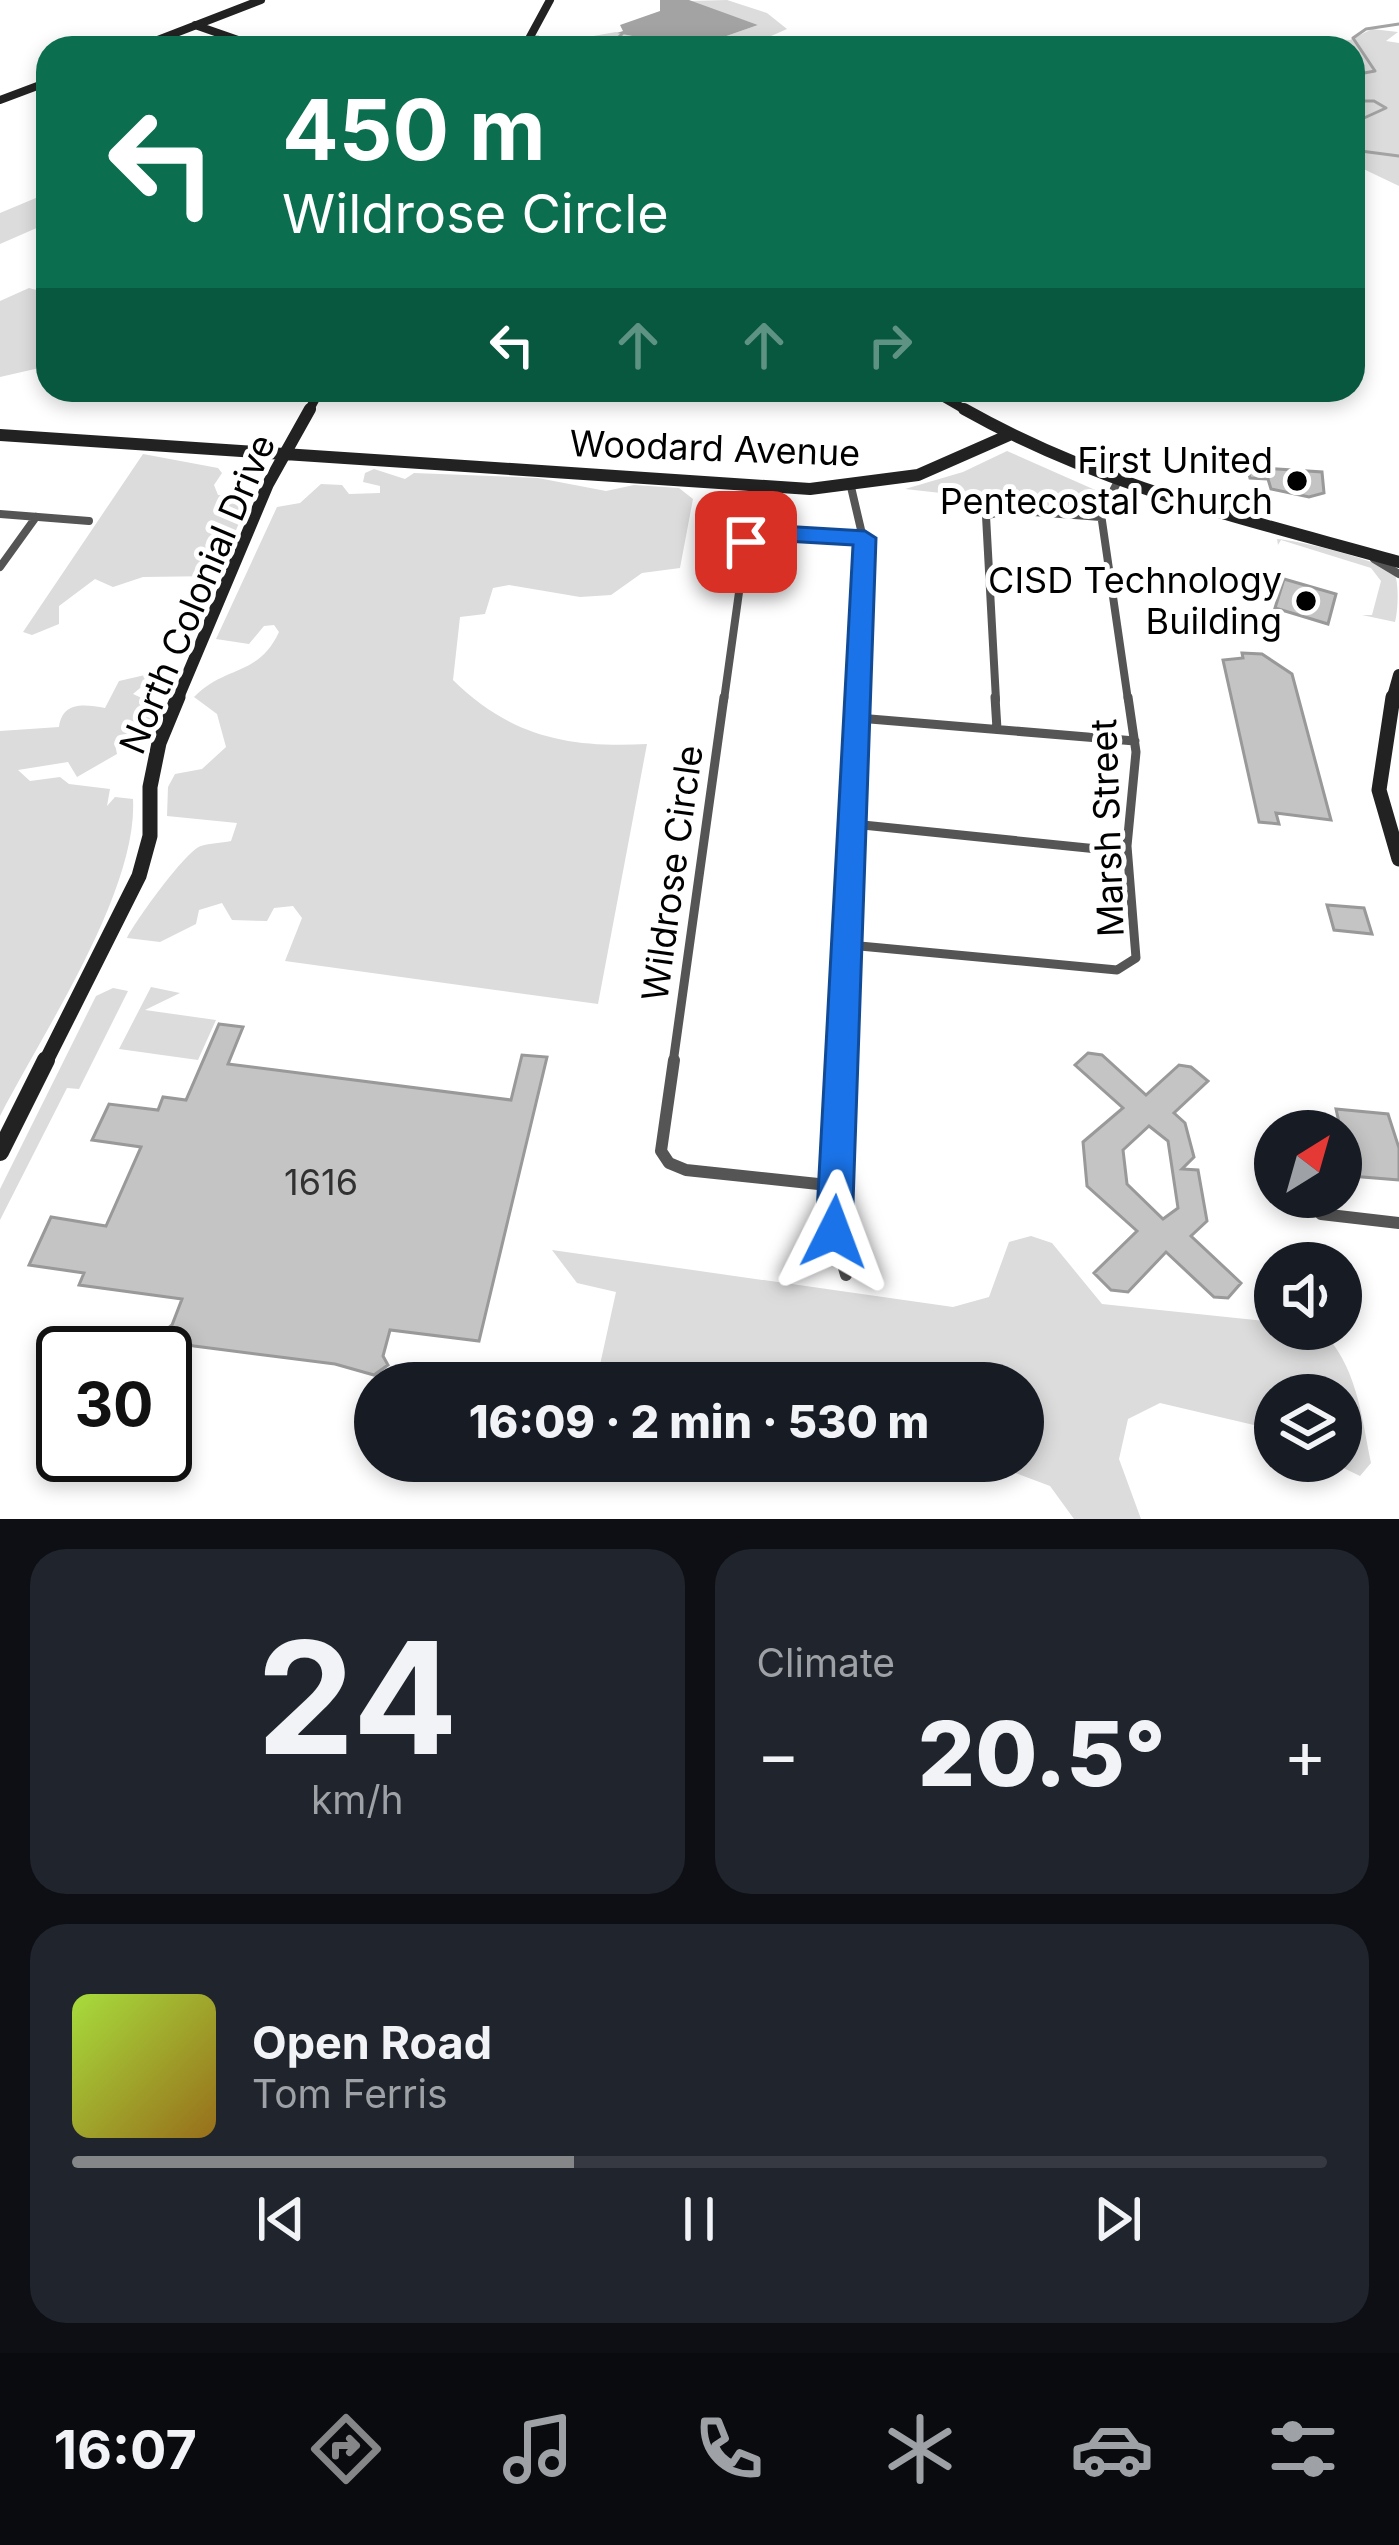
<!DOCTYPE html>
<html lang="en">
<head>
<meta charset="utf-8">
<style>
  body { margin:0; font-family:Inter,sans-serif; background:#20242c; color:#f1f3f6; height:100vh; display:flex; flex-direction:column; font-size:45px; white-space:nowrap }
  * { box-sizing:border-box; margin:0 }
  p { font-size:39px; color:#9ea1a6 }
  .icon { flex:none; width:66px; height:66px; fill:none; stroke:currentColor; stroke-width:2; stroke-linecap:round; stroke-linejoin:round }
  .map { position:relative; height:1519px; overflow:hidden }
  .drawer { display:flex; flex-direction:column; gap:30px; padding:30px; background:#0d0f14; flex:1 }
  .drawer>* { flex:none }
  .guide { position:absolute; left:36px; top:36px; width:1329px; height:366px; border-radius:36px; box-shadow:0 6px 18px #0003; background:#0b6e4f; color:#fff; overflow:hidden }
  .needle { width:78px; rotate:37deg }
  .controls { position:absolute; left:1254px; top:1110px; display:grid; gap:24px }
  .controls a { display:grid; place-items:center; width:108px; height:108px; border-radius:50%; background:#171b24; box-shadow:0 6px 18px #0003; font-size:60px }
  .speed { position:absolute; left:36px; top:1326px; display:flex; gap:24px; font-size:60px; font-weight:700; text-align:center }
  .speed>* { display:grid; place-content:center; width:156px; height:156px; border-radius:50%; background:#171b24; box-shadow:0 6px 18px #0003; line-height:1 }
  .speed .limit { border:6px solid #111; border-radius:18px; background:#fff; color:#111 }
  .pin { position:absolute; display:grid; place-items:center; width:102px; height:102px; color:#fff; margin:-51px; border-radius:24px; box-shadow:0 6px 18px #0006 }
  .me { position:absolute; width:132px; margin:-66px; rotate:3deg; stroke-linejoin:round; filter:drop-shadow(0 0 9px #0008) }
  .turn { display:flex; align-items:center; gap:42px; height:252px; padding:0 48px; font-size:54px }
  .turn .icon { width:156px; height:156px; stroke-width:2.5 }
  .turn b { display:block; font-size:84px; line-height:102px }
  .lanes { display:flex; align-items:center; height:114px; padding:0 48px; background:#0003; justify-content:center; gap:60px; direction:ltr }
  .lanes .off { opacity:.35 }
  .big { font-size:90px; font-weight:800; line-height:1.1 }
  .drawer .widget { flex:1; display:flex; flex-direction:column; justify-content:center; gap:18px; min-width:0; padding:0 42px; border-radius:36px; background:#20242c }
  .drawer .dial { align-items:center; gap:0 }
  .dial b { font-size:156px; line-height:1 }
  .song { display:flex; align-items:center; gap:36px }
  .cover { width:144px; height:144px; border-radius:18px; background:linear-gradient(135deg,hsl(80 70% 55%),hsl(40 70% 35%)) }
  .played { height:12px; border-radius:6px; background:linear-gradient(90deg,#858687 40%,#363941 40%) }
  .keys { display:flex; justify-content:space-around; direction:ltr }
  .heat { display:flex; justify-content:space-between; align-items:center; font-size:66px; direction:ltr }
  .drawer .tiles { flex:1; display:grid; gap:30px; grid-template-columns:1fr 1fr }
  .widget:last-child { grid-column:span 2 }
  .trip { position:absolute; left:354px; top:1362px; width:690px; height:120px; border-radius:60px; background:#171b24; box-shadow:0 6px 18px #0003; font-weight:800; line-height:120px; text-align:center }
  .menu { display:flex; height:192px; justify-content:space-around; align-items:center; background:#090b0e; color:#9ea1a6 }
  .menu .icon { width:84px; height:84px }
  .menu .active { color:#858687 }
  .menu b { font-size:54px; color:#f1f3f6 }
  .map>svg:first-child { display:block }
  .green { fill:#dcdcdc }
  .water { fill:#a3a3a3 }
  .lines { fill:none; stroke-linecap:round; stroke-linejoin:round }
  .stream { stroke:#a3a3a3; stroke-width:3 }
  .building { fill:#c4c4c4; stroke:#999; stroke-width:3; fill-rule:evenodd }
  .street-far2 { stroke:#555; stroke-width:8 }
  .street-far1 { stroke:#555; stroke-width:9 }
  .street { stroke:#555; stroke-width:12 }
  .secondary-far4 { stroke:#222; stroke-width:8 }
  .secondary-far3 { stroke:#222; stroke-width:9 }
  .secondary-far2 { stroke:#222; stroke-width:12 }
  .secondary-far1 { stroke:#222; stroke-width:15 }
  .secondary { stroke:#222; stroke-width:18 }
  .route { fill:#1a73e8; stroke:#114b97; stroke-width:3 }
  .poi-dot { fill:#000; stroke:#fff; stroke-width:4.5 }
  .labels { text-anchor:middle; stroke-width:10; stroke-linejoin:round; paint-order:stroke }
  .street-label { font-size:36px; fill:#000; stroke:#fff }
  .poi-label { font-size:36px; fill:#000; stroke:#fff; text-anchor:end }
  .near-number-label { font-size:36px; fill:#313131 }
</style>
</head>
<body>
<div class="map">
<svg width="1399" height="1519" viewBox="0 0 1399 1519">
  <rect width="100%" height="100%" fill="#fff"/>
  <path class="green" d="M 727,0 L 767,13 L 787,29 L 744,48 L 692,48 L 758,25 L 688,1 Z
    M 1372,29 L 1398,32 L 1386,41 L 1399,43 L 1399,186 L 1353,164 L 1353,48 L 1290,48 L 1286,36 L 1350,40 Z
    M 616,32 L 679,48 L 528,48 L 535,35 L 539,35 L 538,43 L 548,44 Z
    M 43,195 L 48,198 L 48,223 L 0,244 L 0,213 Z
    M 29,288 L 48,293 L 48,366 L 0,377 L 0,301 Z
    M 1007,451 L 1102,493 L 1095,508 L 1022,506 L 995,490 L 977,497 L 905,489 L 963,472 Z
    M 143,454 L 218,468 L 222,473 L 214,485 L 218,495 L 250,498 L 216,576 L 143,577 L 113,587 L 95,579 L 59,606 L 59,624 L 32,635 L 23,632 Z
    M 374,469 L 405,479 L 414,473 L 538,478 L 606,491 L 634,485 L 679,488 L 693,499 L 680,568 L 642,573 L 611,595 L 580,597 L 509,585 L 493,588 L 485,614 L 460,617 L 453,680 C 511,737 569,748 647,744 L 598,1004 L 285,961 L 302,918 L 293,906 L 274,908 L 267,921 L 232,920 L 222,903 L 199,910 L 196,924 L 160,942 L 127,938 C 134,923 186,850 201,846 C 210,843 221,843 231,841 L 237,823 L 167,816 L 168,787 L 175,774 L 202,769 L 226,747 L 217,714 L 194,697 C 225,665 258,677 279,632 L 274,625 L 264,626 L 249,644 L 216,639 L 277,507 L 300,503 L 321,484 L 342,485 L 349,494 L 380,493 L 380,486 L 363,482 L 365,473 Z
    M 1277,539 C 1301,541 1382,560 1395,575 C 1399,585 1398,611 1395,622 L 1362,615 L 1372,615 L 1381,581 L 1371,568 L 1281,540 L 1278,545 Z
    M 145,675 L 146,683 L 133,694 L 155,704 L 154,717 L 115,744 L 117,754 L 77,777 L 68,762 L 18,770 L 30,781 L 60,777 L 69,784 L 110,789 L 107,806 L 115,797 L 133,799 C 138,891 43,1032 0,1116 L 0,731 L 59,727 C 63,700 86,705 105,708 L 119,681 Z
    M 151,987 L 180,993 L 145,1010 L 216,1020 L 198,1060 L 119,1049 Z
    M 113,988 L 128,991 L 79,1089 L 67,1088 L 0,1220 L 0,1189 L 96,996 Z
    M 1031,1236 L 1052,1243 L 1102,1304 L 1275,1322 L 1275,1329 L 1320,1329 C 1357,1365 1361,1414 1371,1463 L 1360,1476 L 1329,1461 L 1341,1461 L 1341,1395 L 1275,1395 L 1275,1430 L 1160,1403 L 1128,1419 L 1119,1459 L 1141,1519 L 1074,1519 L 1050,1486 L 983,1461 L 1023,1461 L 1023,1383 L 679,1383 L 626,1374 L 612,1383 L 596,1383 L 616,1292 L 577,1283 L 552,1250 L 953,1307 L 989,1297 L 1009,1242 Z"/>
  <path class="water" d="M 660,0 L 689,0 L 758,25 L 692,48 L 617,33 L 623,31 L 620,25 L 660,11 Z"/>
  <g class="lines">
    <path class="stream" d="M 609,46 L 622,34
      M 600,48 L 616,48
      M 749,48 L 805,48
      M 1353,75 L 1375,71 L 1353,38 L 1366,29 L 1399,24
      M 1353,101 L 1374,101 L 1386,108 L 1353,123
      M 1353,150 L 1399,156"/>
  </g>
  <path class="building" d="M 1247,467 L 1322,472 L 1324,493 L 1309,497 L 1271,489 L 1268,479 L 1250,478 Z
    M 1284,579 L 1336,594 L 1328,624 L 1275,608 Z
    M 1242,653 L 1262,654 L 1292,674 L 1331,820 L 1276,813 L 1279,824 L 1259,822 L 1223,660 L 1243,658 Z
    M 1327,905 L 1364,908 L 1372,934 L 1334,930 Z
    M 219,1024 L 243,1027 L 228,1064 L 511,1100 L 522,1055 L 547,1057 L 479,1341 L 390,1330 L 383,1356 L 388,1365 L 374,1375 L 335,1364 L 194,1346 L 167,1341 L 163,1332 L 172,1325 L 182,1299 L 79,1285 L 84,1273 L 29,1265 L 51,1217 L 106,1226 L 141,1147 L 92,1140 L 109,1104 L 158,1110 L 163,1097 L 186,1100 Z
    M 1088,1053 L 1102,1055 L 1146,1095 L 1179,1065 L 1191,1067 L 1208,1081 L 1174,1113 L 1185,1123 L 1194,1157 L 1182,1169 L 1198,1170 L 1207,1221 L 1191,1236 L 1241,1283 L 1228,1298 L 1214,1297 L 1166,1252 L 1128,1292 L 1111,1290 L 1094,1273 L 1137,1231 L 1087,1186 L 1083,1142 L 1123,1108 L 1075,1065 ZM 1149,1126 L 1168,1141 L 1178,1208 L 1163,1219 L 1127,1184 L 1123,1150 Z
    M 1336,1109 L 1388,1114 L 1399,1148 L 1399,1180 L 1351,1176 Z"/>
  <g class="lines">
    <path class="street-far2" d="M 1117,483 L 1101,514 L 1128,700
      M 851,487 L 866,551 L 859,700
      M 0,514 L 89,521
      M 1374,559 L 1399,574
      M 0,567 L 36,517
      M 724,700 L 746,542 L 764,532 L 865,538
      M 996,700 L 986,516 L 1006,510 L 1101,517"/>
    <path class="street-far1" d="M 995,697 L 997,729
      M 858,718 L 1135,741
      M 853,824 L 1127,852
      M 849,945 L 1117,970 L 1136,958 L 1127,846 L 1136,752 L 1128,697
      M 673,1063 L 724,697
      M 842,1063 L 859,697"/>
    <path class="street" d="M 674,1060 L 661,1151 L 669,1163 L 686,1170 L 837,1186
      M 842,1060 L 834,1232 L 846,1275
      M 1321,1214 L 1399,1223"/>
    <path class="secondary-far4" d="M 195,25 L 261,48
      M 137,48 L 261,0
      M 524,48 L 550,0
      M 0,100 L 48,82"/>
    <path class="secondary-far3" d="M 931,390 L 969,412
      M 308,412 L 320,390"/>
    <path class="secondary-far2" d="M 964,409 C 1104,488 1246,519 1399,562
      M 0,435 L 810,489 L 918,475 L 1009,435
      M 177,700 L 268,484 L 310,409
      M 1392,700 L 1399,675"/>
    <path class="secondary-far1" d="M 1393,697 L 1379,790 L 1399,859
      M 45,1063 L 139,876 L 150,836 L 150,787 L 159,743 L 178,697"/>
    <path class="secondary" d="M 0,1152 L 46,1060"/>
  </g>
  <path class="route" d="M 764,525 L 865,531 L 876,538 L 852,1232 L 847,1244 L 834,1250 L 822,1244 L 816,1232 L 853,545 L 768,540 L 737,547 L 737,537 Z"/>
  <g class="poi-dot">
    <circle cx="1297" cy="481" r="12"/>
    <circle cx="1306" cy="601" r="12"/>
  </g>
  <g class="labels">
    <g class="street-label">
      <text transform="translate(715 448) rotate(2)" y="13">Woodard Avenue</text>
      <text transform="translate(197 594) rotate(-67)" y="13">North Colonial Drive</text>
      <text transform="translate(1107 828) rotate(-92)" y="13">Marsh Street</text>
      <text transform="translate(672 873) rotate(-82)" y="13">Wildrose Circle</text>
    </g>
    <g class="poi-label">
      <text x="1273" y="473">First United<tspan x="1273" dy="41">Pentecostal Church</tspan></text>
      <text x="1282" y="593">CISD Technology<tspan x="1282" dy="41">Building</tspan></text>
    </g>
    <g class="near-number-label">
      <text x="321" y="1195">1616</text>
    </g>
  </g>
</svg>
<div class="controls">
<a><svg class="needle" viewBox="-14 -14 28 28"><path d="M0-13l5 13h-10z" fill="#e53935"/><path d="M0 13l5-13h-10z" fill="#9ea1a6"/></svg></a>
<a><svg class="icon" aria-label="sound" viewBox="0 0 24 24"><path d="M4 9h4l5-4v14l-5-4H4zM17 9q2 3 0 6"/></svg></a>
<a><svg class="icon" aria-label="layers" viewBox="0 0 24 24"><path d="M12 4l9 5-9 5-9-5zM3 14l9 5 9-5"/></svg></a>
</div>
<div class="speed"><div class="limit">30</div></div>
<div class="pin" style="left:746px;top:542px;background:#d93025"><svg class="icon" aria-label="arrive" viewBox="0 0 24 24"><path d="M6 21V4h12l-3 4 3 4H6"/></svg></div>
<svg class="me" style="left:834px;top:1232px" viewBox="-20 -20 40 40"><path d="M0-17L14 15 0 8-14 15z" fill="#1a73e8" stroke="#fff" stroke-width="4"/></svg>
<div class="trip">16:09 · 2 min · 530 m</div>
<div class="guide">
<div class="turn"><svg class="icon" aria-label="left" viewBox="0 0 24 24"><path d="M17 20v-9H6M10 6l-5 5 5 5"/></svg><div><b>450 m</b>Wildrose Circle</div></div>
<div class="lanes"><svg class="icon" aria-label="left" viewBox="0 0 24 24"><path d="M17 20v-9H6M10 6l-5 5 5 5"/></svg><svg class="icon off" aria-label="ahead" viewBox="0 0 24 24"><path d="M12 20V5M6 11l6-6 6 6"/></svg><svg class="icon off" aria-label="ahead" viewBox="0 0 24 24"><path d="M12 20V5M6 11l6-6 6 6"/></svg><svg class="icon off" aria-label="right" viewBox="0 0 24 24"><path d="M7 20v-9h11M14 6l5 5-5 5"/></svg></div>
</div>
</div>
<section class="drawer">
<div class="tiles">
<div class="widget dial"><b>24</b><p>km/h</p></div>
<div class="widget"><p>Climate</p>
<div class="heat"><a>−</a><b class="big">20.5°</b><a>+</a></div>
</div>
<div class="widget">
<div class="song"><i class="cover"></i><div><b>Open Road</b><p>Tom Ferris</p></div></div>
<div class="played"></div>
<div class="keys"><svg class="icon" aria-label="previous" viewBox="0 0 24 24"><path d="M18 5L8 12l10 7zM5 5v14"/></svg><svg class="icon" aria-label="pause" viewBox="0 0 24 24"><path d="M8 5v14M16 5v14"/></svg><svg class="icon" aria-label="next" viewBox="0 0 24 24"><path d="M6 5l10 7-10 7zM19 5v14"/></svg></div>
</div>
</div>
</section>
<nav class="menu">
<b>16:07</b>
<svg class="icon active" aria-label="directions" viewBox="0 0 24 24"><path d="M12 3l9 9-9 9-9-9zM9 14v-3h6M13 9l2 2-2 2"/></svg>
<svg class="icon" aria-label="music" viewBox="0 0 24 24"><path d="M9 18V5l10-2v13"/><circle cx="6" cy="18" r="3"/><circle cx="16" cy="16" r="3"/></svg>
<svg class="icon" aria-label="phone" viewBox="0 0 24 24"><path d="M5 4h4l2 5-3 2q2 4 5 5l2-3 5 2v4C11 20 4 13 5 4z"/></svg>
<svg class="icon" aria-label="climate" viewBox="0 0 24 24"><path d="M12 3v18M4 7l16 10M4 17L20 7"/></svg>
<svg class="icon" aria-label="car" viewBox="0 0 24 24"><path d="M5 17H2v-5l4-1 3-4h7l3 4 3 1v5h-3M9 17h6M6 11h13"/><circle cx="7" cy="17" r="2"/><circle cx="17" cy="17" r="2"/></svg>
<svg class="icon" aria-label="filters" viewBox="0 0 24 24"><path d="M4 7h16M4 17h16"/><circle cx="9" cy="7" r="2"/><circle cx="15" cy="17" r="2"/></svg>
</nav>
</body>
</html>
